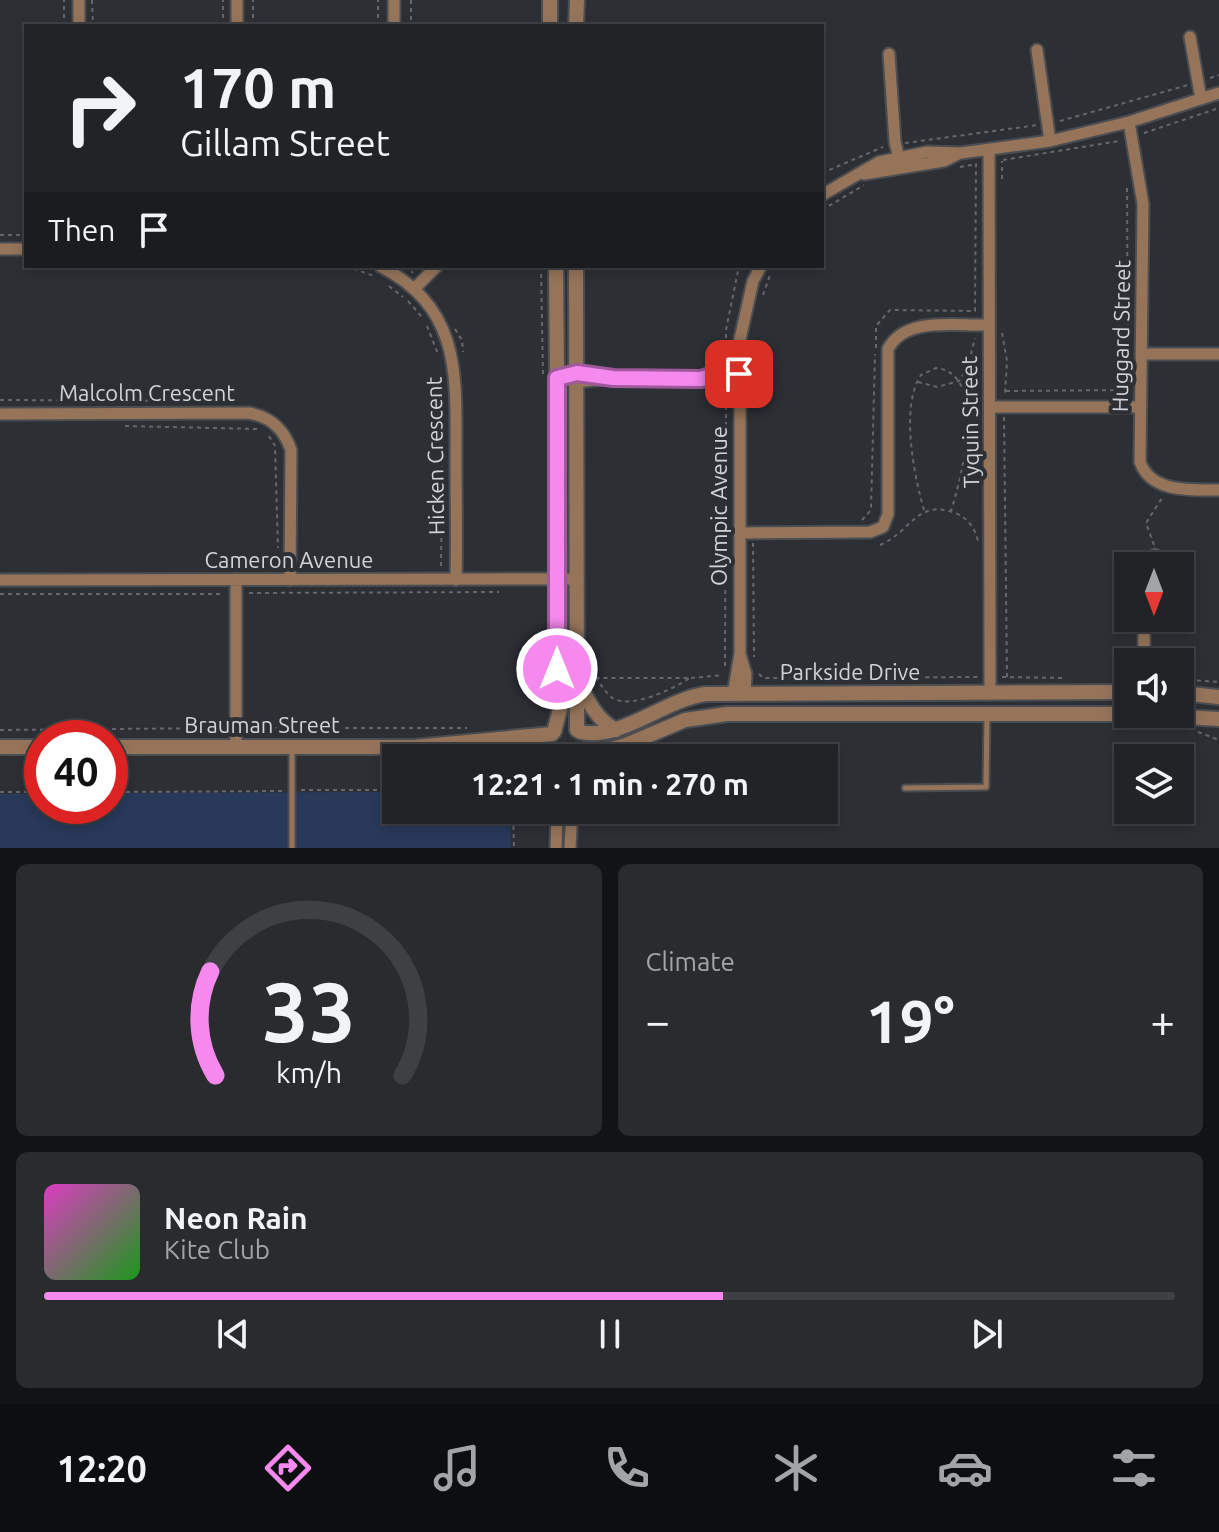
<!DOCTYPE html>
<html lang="en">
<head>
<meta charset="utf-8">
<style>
  body { margin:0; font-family:Ubuntu,sans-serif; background:#292b2f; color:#f1f3f6; height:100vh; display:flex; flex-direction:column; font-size:30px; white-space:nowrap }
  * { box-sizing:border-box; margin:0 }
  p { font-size:26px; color:#a2a4a7 }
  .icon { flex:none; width:44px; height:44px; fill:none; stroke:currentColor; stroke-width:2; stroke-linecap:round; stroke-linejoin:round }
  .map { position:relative; height:848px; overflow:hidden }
  .details { display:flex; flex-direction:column; gap:16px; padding:16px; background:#121315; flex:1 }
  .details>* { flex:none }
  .banner { position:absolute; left:24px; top:24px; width:800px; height:244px; border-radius:0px; box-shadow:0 4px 12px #0003,0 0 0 2px #3e4044; background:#212327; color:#f1f3f6; overflow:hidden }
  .needle { width:52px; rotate:180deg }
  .controls { position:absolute; left:1114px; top:552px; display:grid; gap:16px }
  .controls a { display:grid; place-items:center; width:80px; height:80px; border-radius:0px; background:#212327; box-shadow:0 4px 12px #0003,0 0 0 2px #3e4044; font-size:40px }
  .speed { position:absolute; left:24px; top:720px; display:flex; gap:16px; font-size:40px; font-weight:700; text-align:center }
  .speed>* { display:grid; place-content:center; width:104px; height:104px; border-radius:50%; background:#212327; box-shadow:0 4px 12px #0003,0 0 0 2px #3e4044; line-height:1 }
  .speed .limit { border:12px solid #d22; background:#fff; color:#111 }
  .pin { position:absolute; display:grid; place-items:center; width:68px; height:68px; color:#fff; margin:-34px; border-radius:16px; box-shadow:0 4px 12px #0006 }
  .me { position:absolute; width:88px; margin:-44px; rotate:0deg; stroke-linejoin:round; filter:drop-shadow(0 0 6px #0008) }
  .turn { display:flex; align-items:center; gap:28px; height:168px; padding:0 24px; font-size:36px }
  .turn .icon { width:104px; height:104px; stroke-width:2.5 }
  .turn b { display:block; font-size:56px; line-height:68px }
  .then { display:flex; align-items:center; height:76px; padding:0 24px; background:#0003; gap:16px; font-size:30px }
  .big { font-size:60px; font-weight:700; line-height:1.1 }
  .details .tile { flex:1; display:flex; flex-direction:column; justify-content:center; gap:12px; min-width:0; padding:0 28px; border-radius:12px; background:#292b2f }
  .details .dial { align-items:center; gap:0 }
  .dial svg { height:208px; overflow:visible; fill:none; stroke:#3e4044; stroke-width:7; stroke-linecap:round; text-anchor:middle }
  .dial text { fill:#f1f3f6; stroke:none }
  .song { display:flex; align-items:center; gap:24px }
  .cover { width:96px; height:96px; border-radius:12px; background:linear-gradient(135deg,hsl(310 70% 55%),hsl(120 70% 35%)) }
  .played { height:8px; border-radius:4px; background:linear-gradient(90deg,#f589ee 60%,#3e4044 60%) }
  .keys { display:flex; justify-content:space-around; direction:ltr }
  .heat { display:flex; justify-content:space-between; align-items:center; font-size:44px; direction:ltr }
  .details .tiles { flex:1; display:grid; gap:16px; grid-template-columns:1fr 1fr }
  .tile:last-child { grid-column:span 2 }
  .trip { position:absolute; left:382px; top:744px; width:456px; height:80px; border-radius:0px; background:#212327; box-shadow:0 4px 12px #0003,0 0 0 2px #3e4044; font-weight:700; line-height:80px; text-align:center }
  .menu { display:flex; height:128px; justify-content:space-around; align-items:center; background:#0d0e10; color:#a2a4a7 }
  .menu .icon { width:56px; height:56px }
  .menu .on { color:#f589ee }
  .menu b { font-size:36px; color:#f1f3f6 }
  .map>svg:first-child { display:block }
  .green { fill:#28395a }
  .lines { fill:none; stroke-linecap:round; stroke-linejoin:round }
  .service-casing { stroke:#4a4d51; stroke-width:9 }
  .minor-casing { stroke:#4a4d51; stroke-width:15 }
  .tertiary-casing { stroke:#4a4d51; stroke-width:18 }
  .path { stroke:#65676c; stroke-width:2; stroke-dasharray:4 4; stroke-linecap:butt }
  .service { stroke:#95745a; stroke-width:5 }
  .minor { stroke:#95745a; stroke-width:11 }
  .tertiary { stroke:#95745a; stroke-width:14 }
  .route-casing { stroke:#9f599b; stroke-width:20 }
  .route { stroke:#f589ee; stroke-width:14 }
  .labels { text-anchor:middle; stroke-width:8; stroke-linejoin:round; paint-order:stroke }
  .street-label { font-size:22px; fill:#d1d3d6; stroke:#2c2f34 }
</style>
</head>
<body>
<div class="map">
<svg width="1219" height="848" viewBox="0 0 1219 848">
  <rect width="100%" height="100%" fill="#2c2f34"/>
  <path class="green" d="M 396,792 L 396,810 L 510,810 L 511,848 L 0,848 L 0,794 L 42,794 L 42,806 L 110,806 L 110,793 Z"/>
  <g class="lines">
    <g class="service-casing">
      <path id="service" d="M 292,748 L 292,848
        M 905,788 L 986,787 L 987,714"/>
    </g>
    <g class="minor-casing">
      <path id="minor" d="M 79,0 L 79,26
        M 394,0 L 394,26
        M 237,26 L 237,0
        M 1190,37 L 1201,99
        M 1037,50 L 1050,141
        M 889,54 L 895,142 L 901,167
        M 1129,122 L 1143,204 L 1140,462 C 1151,493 1191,490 1219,490
        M 989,150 L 990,694
        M 864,174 L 944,161 L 960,153
        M 822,195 L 879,162 L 927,152 L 961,153 L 1050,141 L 1129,122 L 1219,93
        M 0,249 L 26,249
        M 380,266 C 462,308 456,376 456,457 C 456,498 457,539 456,580
        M 416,287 L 437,266
        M 1141,354 L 1219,354
        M 577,373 L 612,378
        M 701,379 L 716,374 L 739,374
        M 577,382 L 613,378 L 701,379 L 739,383
        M 990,407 L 1141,407
        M 0,414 L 249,413 C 271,417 284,429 291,450 L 290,580
        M 739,533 L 870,532 L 883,527 L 888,514 L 888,349 C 905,316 956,326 987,325
        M 1129,565 L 1134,566
        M 1146,566 L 1155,555
        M 0,580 L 578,579
        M 1144,662 L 1144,618
        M 733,694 L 740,654
        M 745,694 L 746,674 L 740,654 L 740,339 L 753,281 L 761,266
        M 236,747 L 236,579
        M 556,848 L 557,810
        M 570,848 L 572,810"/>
    </g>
    <g class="tertiary-casing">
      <path id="tertiary" d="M 550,0 L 550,26
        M 576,26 L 577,0
        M 576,266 L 577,730
        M 579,678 C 584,698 598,721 616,730
        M 1180,693 L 1219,697
        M 1133,714 L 1219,719
        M 554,732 L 560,709 L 556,266
        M 580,732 C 620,741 662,701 705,694 L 1128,692
        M 0,747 L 42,747
        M 110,747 L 414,747 L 552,734
        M 462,750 L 543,758
        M 583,757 L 626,745 L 685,720 L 727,714 L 1128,714"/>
    </g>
    <path class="path" d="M 92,0 L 93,26
      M 411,0 L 411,26
      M 64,26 L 64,0
      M 223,26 L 223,0
      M 253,26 L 253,0
      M 378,26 L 378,0
      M 1210,78 L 1219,75
      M 1060,121 L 1188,85
      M 1144,133 L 1219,108
      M 905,143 L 1038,125
      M 1003,160 L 1119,141
      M 960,167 L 977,164
      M 822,173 L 883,147
      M 1002,179 L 1002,161
      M 822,210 L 864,185
      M 0,235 L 26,235
      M 346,266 L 374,276
      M 405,266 L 413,273
      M 541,266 L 543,375
      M 389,286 L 403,297
      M 763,295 L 770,275
      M 408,301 L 422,317
      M 427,326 L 438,354
      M 455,329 L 462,340 L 463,352
      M 1002,333 L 1007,361 L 1005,394
      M 876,348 L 876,326 L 890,310 L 975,311 L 976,164
      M 726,362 L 726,330 L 739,266
      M 918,382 L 937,387 L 959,381 L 968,366 L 975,338
      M 1006,391 L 1128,390 L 1127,186
      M 0,400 L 233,401
      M 1004,417 L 1007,677
      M 125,426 L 258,429
      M 269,436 L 275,446 L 278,548
      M 924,510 C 914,476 900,406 921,375 L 936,368 C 989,373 961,480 951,511
      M 862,520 L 871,510 L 875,354
      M 753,543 L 754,657
      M 880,545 C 910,533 917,498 955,513 C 968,518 975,528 978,541
      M 1154,545 L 1146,523 L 1162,498
      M 441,566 L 443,391
      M 249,593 L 499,592
      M 0,594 L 223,594
      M 725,666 L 726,392
      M 591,671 C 598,679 603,690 611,697 C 630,711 674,688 690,678 L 597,678
      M 759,674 L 763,678 L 979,677
      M 1002,677 L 1063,678
      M 691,678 L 723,675
      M 1189,680 L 1219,682
      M 249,728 L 467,728
      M 0,730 L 223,728
      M 1198,732 L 1219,740
      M 301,790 L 396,790
      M 0,792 L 42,792
      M 110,792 L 283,791
      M 513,810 L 514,848"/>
    <use href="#service" class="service"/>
    <use href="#minor" class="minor"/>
    <use href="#tertiary" class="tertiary"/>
  </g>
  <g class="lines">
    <g class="route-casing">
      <path id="route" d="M 557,669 L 557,378 L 577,373 L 613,378 L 701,379 L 716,374 L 739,374"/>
    </g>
    <use href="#route" class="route"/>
  </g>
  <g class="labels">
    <g class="street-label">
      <text transform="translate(1121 336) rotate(-89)" y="8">Huggard Street</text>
      <text x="147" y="401">Malcolm Crescent</text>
      <text transform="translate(970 422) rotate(-91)" y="8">Tyquin Street</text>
      <text transform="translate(435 456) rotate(-91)" y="8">Hicken Crescent</text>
      <text transform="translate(719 506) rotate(-90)" y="8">Olympic Avenue</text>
      <text x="289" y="568">Cameron Avenue</text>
      <text x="850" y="680">Parkside Drive</text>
      <text x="262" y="733">Brauman Street</text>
    </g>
  </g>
</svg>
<div class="controls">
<a><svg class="needle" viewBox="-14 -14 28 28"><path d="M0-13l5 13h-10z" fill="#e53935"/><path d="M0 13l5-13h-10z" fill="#a2a4a7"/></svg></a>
<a><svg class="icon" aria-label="sound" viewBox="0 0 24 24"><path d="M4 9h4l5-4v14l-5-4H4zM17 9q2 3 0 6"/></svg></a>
<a><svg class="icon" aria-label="layers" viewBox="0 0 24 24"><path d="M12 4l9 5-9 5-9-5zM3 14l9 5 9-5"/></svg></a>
</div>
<div class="speed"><div class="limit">40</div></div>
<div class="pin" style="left:739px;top:374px;background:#d93025"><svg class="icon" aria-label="arrive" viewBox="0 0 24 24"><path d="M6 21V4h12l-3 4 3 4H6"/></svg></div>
<svg class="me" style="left:557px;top:669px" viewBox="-20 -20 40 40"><circle r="17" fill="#f589ee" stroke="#fff" stroke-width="3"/><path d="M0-11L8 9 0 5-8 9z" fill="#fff"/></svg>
<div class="trip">12:21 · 1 min · 270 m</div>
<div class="banner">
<div class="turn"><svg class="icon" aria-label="right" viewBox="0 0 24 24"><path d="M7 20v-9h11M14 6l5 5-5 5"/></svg><div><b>170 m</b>Gillam Street</div></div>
<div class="then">Then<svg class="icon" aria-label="arrive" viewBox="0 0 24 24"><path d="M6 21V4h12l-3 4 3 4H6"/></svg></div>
</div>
</div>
<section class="details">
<div class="tiles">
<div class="tile dial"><svg viewBox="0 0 100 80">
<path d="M14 69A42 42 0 1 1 86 69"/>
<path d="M14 69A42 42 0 0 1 12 29" stroke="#f589ee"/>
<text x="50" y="56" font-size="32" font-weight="700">33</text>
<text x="50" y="72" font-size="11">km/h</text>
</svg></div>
<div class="tile"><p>Climate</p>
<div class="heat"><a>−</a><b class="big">19°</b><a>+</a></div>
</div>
<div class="tile">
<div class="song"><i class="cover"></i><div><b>Neon Rain</b><p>Kite Club</p></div></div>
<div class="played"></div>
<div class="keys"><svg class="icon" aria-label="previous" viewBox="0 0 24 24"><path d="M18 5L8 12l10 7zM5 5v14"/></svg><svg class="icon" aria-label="pause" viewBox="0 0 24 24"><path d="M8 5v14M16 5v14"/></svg><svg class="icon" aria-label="next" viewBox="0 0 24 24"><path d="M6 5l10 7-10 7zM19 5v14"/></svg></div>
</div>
</div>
</section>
<nav class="menu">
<b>12:20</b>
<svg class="icon on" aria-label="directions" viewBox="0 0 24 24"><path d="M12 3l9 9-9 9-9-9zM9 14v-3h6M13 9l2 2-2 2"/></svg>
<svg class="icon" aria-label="music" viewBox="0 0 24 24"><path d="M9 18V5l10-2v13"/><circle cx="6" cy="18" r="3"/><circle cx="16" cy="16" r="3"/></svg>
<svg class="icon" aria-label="phone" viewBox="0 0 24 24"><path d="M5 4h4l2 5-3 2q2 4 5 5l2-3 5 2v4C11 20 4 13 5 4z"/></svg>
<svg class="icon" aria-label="climate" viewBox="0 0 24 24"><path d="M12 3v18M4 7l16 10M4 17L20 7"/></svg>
<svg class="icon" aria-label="car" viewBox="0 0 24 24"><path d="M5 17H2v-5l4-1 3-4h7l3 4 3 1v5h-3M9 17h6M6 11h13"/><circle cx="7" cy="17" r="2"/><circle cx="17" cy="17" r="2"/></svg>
<svg class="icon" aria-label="filters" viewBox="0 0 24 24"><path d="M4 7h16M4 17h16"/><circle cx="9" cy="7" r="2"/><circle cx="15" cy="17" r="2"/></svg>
</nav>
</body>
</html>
